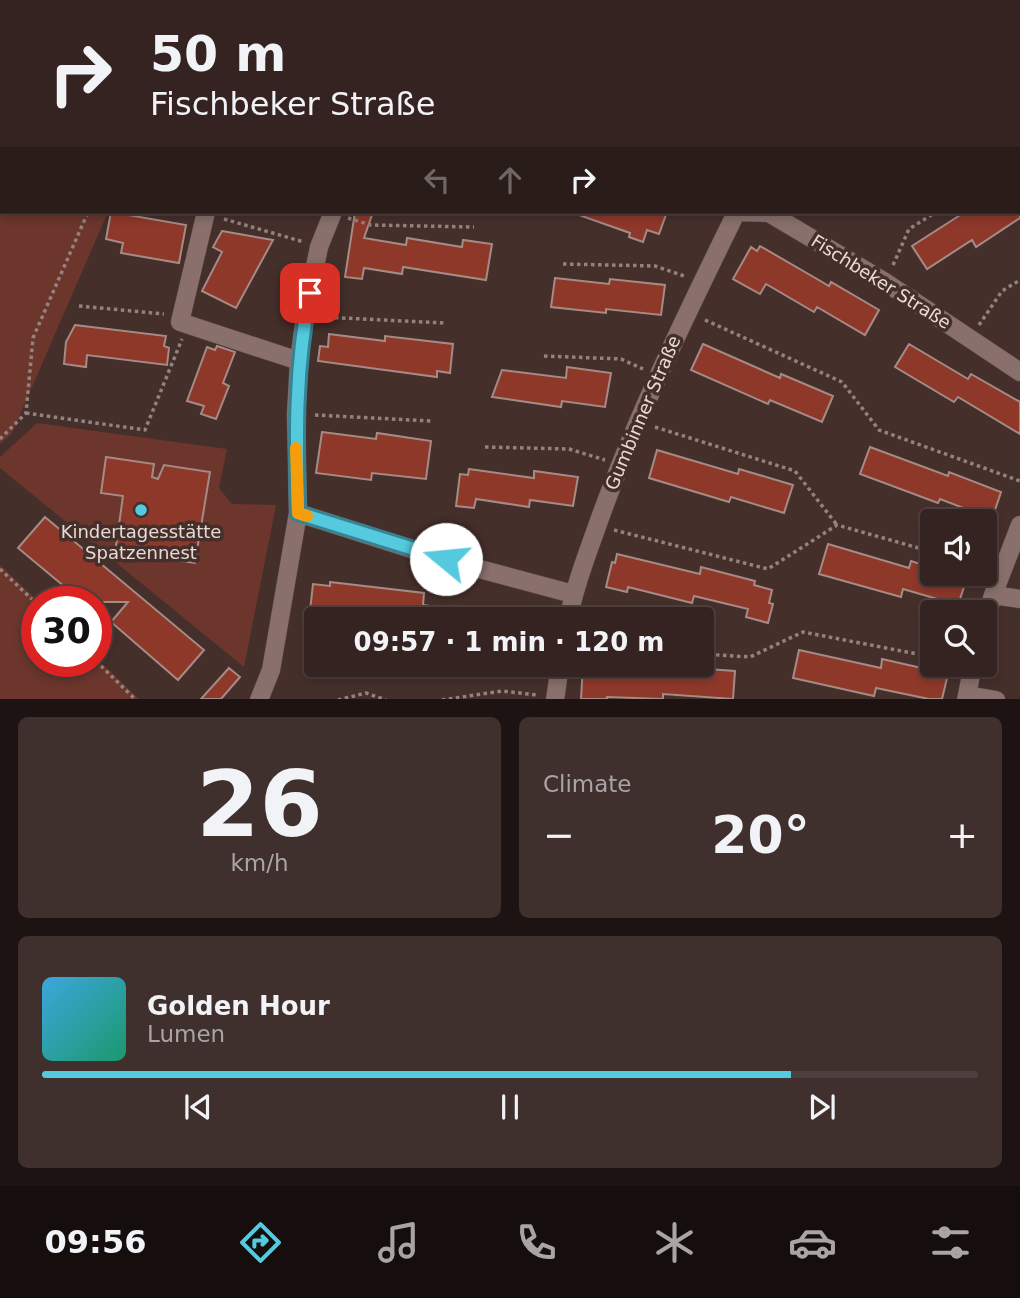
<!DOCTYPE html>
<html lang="en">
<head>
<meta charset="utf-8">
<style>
  body { margin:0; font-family:"DejaVu Sans",sans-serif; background:#3f2f2d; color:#f1f3f6; height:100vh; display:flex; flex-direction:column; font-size:26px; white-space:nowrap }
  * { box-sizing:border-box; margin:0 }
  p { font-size:23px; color:#a9a4a5 }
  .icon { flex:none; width:38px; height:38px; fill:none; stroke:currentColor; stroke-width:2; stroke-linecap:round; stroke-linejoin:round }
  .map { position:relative; height:699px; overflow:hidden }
  .drawer { display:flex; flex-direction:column; gap:18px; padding:18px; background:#1d1312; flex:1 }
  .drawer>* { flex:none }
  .top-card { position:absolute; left:0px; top:0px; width:1020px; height:214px; box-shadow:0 4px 10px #0003,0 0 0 2px #4e403e; background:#342320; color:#f1f3f6; overflow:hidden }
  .controls { position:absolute; left:920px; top:509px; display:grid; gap:14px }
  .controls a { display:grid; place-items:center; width:77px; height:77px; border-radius:7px; background:#342320; box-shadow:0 4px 10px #0003,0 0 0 2px #4e403e; font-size:35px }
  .speed { position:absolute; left:21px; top:586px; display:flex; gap:14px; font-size:35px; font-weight:700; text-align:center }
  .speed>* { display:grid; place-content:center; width:91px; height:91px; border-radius:50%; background:#342320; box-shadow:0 4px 10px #0003,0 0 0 2px #4e403e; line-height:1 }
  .speed .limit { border:10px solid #d22; background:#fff; color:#111 }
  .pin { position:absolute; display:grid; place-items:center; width:60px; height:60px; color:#fff; margin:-30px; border-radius:14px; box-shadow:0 4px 10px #0006 }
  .me { position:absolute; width:77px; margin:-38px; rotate:287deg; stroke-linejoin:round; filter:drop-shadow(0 0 5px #0008) }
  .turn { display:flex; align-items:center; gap:24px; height:147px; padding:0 35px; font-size:32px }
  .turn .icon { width:91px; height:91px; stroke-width:2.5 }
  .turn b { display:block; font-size:49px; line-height:60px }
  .lanes { display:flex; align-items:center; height:66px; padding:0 35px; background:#0003; justify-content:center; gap:35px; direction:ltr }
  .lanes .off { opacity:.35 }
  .big { font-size:52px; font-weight:700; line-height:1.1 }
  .drawer .card { flex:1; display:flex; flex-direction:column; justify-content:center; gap:10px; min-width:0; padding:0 24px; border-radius:10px; background:#3f2f2d }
  .drawer .dial { align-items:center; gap:0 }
  .dial b { font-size:91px; line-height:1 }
  .song { display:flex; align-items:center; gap:21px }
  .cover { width:84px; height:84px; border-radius:10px; background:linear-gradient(135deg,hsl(200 70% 55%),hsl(160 70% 35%)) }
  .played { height:7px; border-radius:4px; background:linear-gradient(90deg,#55cadf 80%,#4e403e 80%) }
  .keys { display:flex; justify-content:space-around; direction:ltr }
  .heat { display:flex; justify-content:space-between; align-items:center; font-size:38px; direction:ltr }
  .drawer .tiles { flex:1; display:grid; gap:18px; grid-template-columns:1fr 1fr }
  .card:last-child { grid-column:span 2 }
  .trip { position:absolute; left:304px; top:607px; width:410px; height:70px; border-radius:7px; background:#342320; box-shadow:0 4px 10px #0003,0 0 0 2px #4e403e; font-weight:700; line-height:70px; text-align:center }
  .tabs { display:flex; height:112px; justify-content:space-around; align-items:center; background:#150e0d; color:#a9a4a5 }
  .tabs .icon { width:49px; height:49px }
  .tabs .on { color:#55cadf }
  .tabs b { font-size:32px; color:#f1f3f6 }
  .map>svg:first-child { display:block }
  .green { fill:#6c362c }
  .forest { fill:#a64e3f }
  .building { fill:#8e382a; stroke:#a58b86; stroke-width:2 }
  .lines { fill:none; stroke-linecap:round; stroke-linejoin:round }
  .minor-casing { stroke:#5f4e4b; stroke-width:19 }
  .path { stroke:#94827e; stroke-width:3.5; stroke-dasharray:3.5 3.5; stroke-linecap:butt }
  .minor { stroke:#89706c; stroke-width:18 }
  .route-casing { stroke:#378391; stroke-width:18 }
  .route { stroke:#55cadf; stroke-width:12 }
  .slow { stroke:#f59e0b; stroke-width:12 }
  .poi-dot { fill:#55cadf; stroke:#452f2b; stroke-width:2.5 }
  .labels { text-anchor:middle; stroke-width:7; stroke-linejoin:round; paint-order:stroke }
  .street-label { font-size:18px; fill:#e8dad7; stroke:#452f2b }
  .poi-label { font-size:18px; fill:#e8dad7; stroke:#452f2b }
</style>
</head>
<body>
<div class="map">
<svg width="1020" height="700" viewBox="0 0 1020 700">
  <rect width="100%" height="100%" fill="#452f2b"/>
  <path class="green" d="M 0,0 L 182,0 L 2,2 L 2,212 L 108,212 L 12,433 L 0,444 Z
    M 292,0 L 648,0 L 654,2 L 306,2 Z
    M 37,423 L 227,449 L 219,488 L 232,504 L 276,505 L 244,667 L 0,468 L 0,457 Z
    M 0,565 L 39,602 L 37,602 L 37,662 L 96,662 L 96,658 L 139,699 L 0,699 Z"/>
  <path class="forest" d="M 649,0 L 1020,0 L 1020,165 L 1018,2 Z"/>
  <path class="building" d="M 111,212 L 186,225 L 179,263 L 121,253 L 123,243 L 106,239 Z
    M 355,212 L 373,212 L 364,238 L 406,245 L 407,238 L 462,247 L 463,240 L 492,244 L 486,280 L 403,267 L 402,274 L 364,268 L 362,279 L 345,277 Z
    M 577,212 L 667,212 L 659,234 L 647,230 L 643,242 L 629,237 L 630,233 L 576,214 Z
    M 965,212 L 1020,212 L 1020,218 L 976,247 L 972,240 L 927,269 L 912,246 Z
    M 222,231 L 273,240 L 236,308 L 202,291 L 222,252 L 213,247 Z
    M 760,246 L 817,279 L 829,286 L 831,282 L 879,310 L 865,335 L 817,307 L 814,312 L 766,284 L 760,294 L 733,279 L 751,247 L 757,251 Z
    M 555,278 L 609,284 L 610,279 L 665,285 L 661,315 L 606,309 L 606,313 L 551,307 Z
    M 75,325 L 166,336 L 164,346 L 169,348 L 167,365 L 87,355 L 86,367 L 64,364 L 66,342 Z
    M 329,334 L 385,341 L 385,336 L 453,344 L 450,373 L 437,371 L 437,377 L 318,361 L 320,346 L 328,347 Z
    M 703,344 L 780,378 L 781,374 L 833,396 L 822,422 L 770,400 L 768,404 L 691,370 Z
    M 909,344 L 968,379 L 971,374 L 1020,402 L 1020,434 L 958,397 L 954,402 L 895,367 Z
    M 217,346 L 235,352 L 223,383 L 229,386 L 216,419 L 201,414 L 204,406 L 187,401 L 207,347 L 215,350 Z
    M 567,367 L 611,373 L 605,407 L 562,401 L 561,407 L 492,397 L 502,370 L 566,378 Z
    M 322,432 L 376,439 L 377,433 L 431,441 L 426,479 L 372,473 L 371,480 L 316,473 Z
    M 870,447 L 948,476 L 949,472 L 1001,492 L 992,519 L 940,499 L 938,503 L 860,474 Z
    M 657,450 L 738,474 L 739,469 L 793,485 L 784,513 L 731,497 L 729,502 L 649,478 Z
    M 106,457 L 154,464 L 152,477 L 158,479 L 164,465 L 210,472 L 195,563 L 115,553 L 123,496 L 101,493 Z
    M 469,469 L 534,478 L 534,471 L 578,477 L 573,506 L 530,500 L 529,507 L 476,499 L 474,508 L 456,506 L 460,474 L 468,475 Z
    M 45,517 L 204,650 L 178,680 L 111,622 L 128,602 L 83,602 L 18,548 Z
    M 828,544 L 909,568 L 911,561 L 933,568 L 933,574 L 953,574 L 967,578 L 958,605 L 903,589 L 901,597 L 819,574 Z
    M 617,554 L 700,574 L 701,567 L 755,581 L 754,585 L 772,590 L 769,603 L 773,604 L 768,623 L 746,617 L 748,609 L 694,596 L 692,603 L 628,587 L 627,592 L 606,587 L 612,562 L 615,563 Z
    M 330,582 L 424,593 L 423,605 L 454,609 L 453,620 L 309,620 L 313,584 L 330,586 Z
    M 799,650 L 881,668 L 882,659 L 948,674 L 942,699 L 929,699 L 876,688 L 874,696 L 793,678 Z
    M 583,665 L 609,665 L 609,669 L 664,672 L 665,666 L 735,671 L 733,699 L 663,694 L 663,699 L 607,697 L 607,699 L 581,699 Z
    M 229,668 L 240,677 L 221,699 L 201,699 Z"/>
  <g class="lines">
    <g class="minor-casing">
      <path id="minor" d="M 206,212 L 180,322 L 299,361
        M 734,212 L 769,213 L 885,282 L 1020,372
        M 298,513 L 446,560 L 573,594
        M 993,595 L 1020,599
        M 568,620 C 575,585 588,552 600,518 C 638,413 687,313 736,213
        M 985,623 L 993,595 L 1020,525
        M 967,695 L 996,700
        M 259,700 L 271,670 L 298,513 L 296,414 L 299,361 L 305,316 L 319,247 L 333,212
        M 555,700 L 560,665
        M 966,700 L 973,665"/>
    </g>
    <path class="path" d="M 103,0 L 106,2
      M 67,2 L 67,0
      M 0,190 L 2,187
      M 348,218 L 371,225 L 474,227
      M 224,219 L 304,242
      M 563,264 L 655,266 L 687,277
      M 893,265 L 909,229 L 936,212
      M 79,306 L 164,314
      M 321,317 L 445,323
      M 705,320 L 842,382 L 879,430 L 1020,481
      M 979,325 L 1002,291 L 1020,280
      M 544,356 L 621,359 L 643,369
      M 26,413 L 145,430 L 182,339
      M 315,415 L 431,421
      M 655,427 L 795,471 L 837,525
      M 0,439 L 26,413 L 33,338 L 88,212
      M 485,447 L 569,449 L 605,460
      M 614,530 L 768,569 L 837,525 L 933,552
      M 0,569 L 37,604
      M 702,654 L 750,657 L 803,632 L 933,657
      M 96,661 L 136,700
      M 338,700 L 366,693 L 386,700
      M 442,700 L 502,691 L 537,695"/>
    <use href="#minor" class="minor"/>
  </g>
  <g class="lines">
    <g class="route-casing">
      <path id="route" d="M 310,293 C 295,366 296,438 298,513 L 446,559"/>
    </g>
    <use href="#route" class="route"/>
    <path class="slow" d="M 296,448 L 298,513 L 307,516"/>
  </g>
  <circle class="poi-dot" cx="141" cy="510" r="7"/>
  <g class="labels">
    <g class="street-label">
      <text transform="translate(881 282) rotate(32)" y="6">Fischbeker Straße</text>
      <text transform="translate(643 413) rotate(-67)" y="6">Gumbinner Straße</text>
    </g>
    <g class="poi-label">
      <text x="141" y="538">Kindertagesstätte<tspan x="141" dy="21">Spatzennest</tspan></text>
    </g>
  </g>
</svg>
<div class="controls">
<a><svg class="icon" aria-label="sound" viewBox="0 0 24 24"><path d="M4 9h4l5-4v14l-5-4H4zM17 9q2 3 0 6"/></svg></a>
<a><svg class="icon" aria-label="search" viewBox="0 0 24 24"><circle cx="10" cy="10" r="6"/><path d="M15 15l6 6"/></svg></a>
</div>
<div class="speed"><div class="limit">30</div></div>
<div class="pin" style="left:310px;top:293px;background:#d93025"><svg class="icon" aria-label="arrive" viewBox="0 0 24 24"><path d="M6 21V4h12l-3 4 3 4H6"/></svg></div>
<svg class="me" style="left:446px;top:559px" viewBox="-20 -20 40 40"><circle r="19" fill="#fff"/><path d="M0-13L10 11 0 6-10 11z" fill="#55cadf"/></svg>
<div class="trip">09:57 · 1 min · 120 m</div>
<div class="top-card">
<div class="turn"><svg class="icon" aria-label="right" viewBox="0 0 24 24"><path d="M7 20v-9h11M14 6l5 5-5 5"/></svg><div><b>50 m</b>Fischbeker Straße</div></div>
<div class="lanes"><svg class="icon off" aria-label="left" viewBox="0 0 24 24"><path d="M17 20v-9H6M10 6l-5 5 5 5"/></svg><svg class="icon off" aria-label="ahead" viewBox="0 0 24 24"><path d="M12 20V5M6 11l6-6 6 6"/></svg><svg class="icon" aria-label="right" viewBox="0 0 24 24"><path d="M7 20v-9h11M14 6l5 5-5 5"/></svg></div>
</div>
</div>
<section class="drawer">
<div class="tiles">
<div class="card dial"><b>26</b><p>km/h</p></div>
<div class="card"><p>Climate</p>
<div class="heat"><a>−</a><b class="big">20°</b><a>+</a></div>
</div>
<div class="card">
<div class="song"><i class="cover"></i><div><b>Golden Hour</b><p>Lumen</p></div></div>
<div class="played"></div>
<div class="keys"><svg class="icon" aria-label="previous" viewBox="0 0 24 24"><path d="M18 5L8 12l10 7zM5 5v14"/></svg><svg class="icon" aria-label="pause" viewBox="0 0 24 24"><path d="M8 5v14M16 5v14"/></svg><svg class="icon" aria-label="next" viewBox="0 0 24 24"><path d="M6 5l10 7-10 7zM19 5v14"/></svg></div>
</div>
</div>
</section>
<nav class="tabs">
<b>09:56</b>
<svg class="icon on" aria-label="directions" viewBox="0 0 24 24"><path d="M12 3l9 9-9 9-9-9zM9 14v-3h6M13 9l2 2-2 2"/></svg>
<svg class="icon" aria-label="music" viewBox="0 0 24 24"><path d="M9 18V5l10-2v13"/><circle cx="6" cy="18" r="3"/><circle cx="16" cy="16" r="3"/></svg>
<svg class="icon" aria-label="phone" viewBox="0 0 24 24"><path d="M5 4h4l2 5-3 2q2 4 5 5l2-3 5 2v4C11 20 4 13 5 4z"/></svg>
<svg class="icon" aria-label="climate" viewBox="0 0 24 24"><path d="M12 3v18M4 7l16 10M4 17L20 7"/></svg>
<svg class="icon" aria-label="car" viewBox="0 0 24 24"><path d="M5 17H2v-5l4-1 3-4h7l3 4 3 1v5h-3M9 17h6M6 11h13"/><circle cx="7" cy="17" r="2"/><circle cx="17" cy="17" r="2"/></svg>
<svg class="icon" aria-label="filters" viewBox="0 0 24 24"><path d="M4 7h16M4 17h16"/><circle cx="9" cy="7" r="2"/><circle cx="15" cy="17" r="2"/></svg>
</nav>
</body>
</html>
